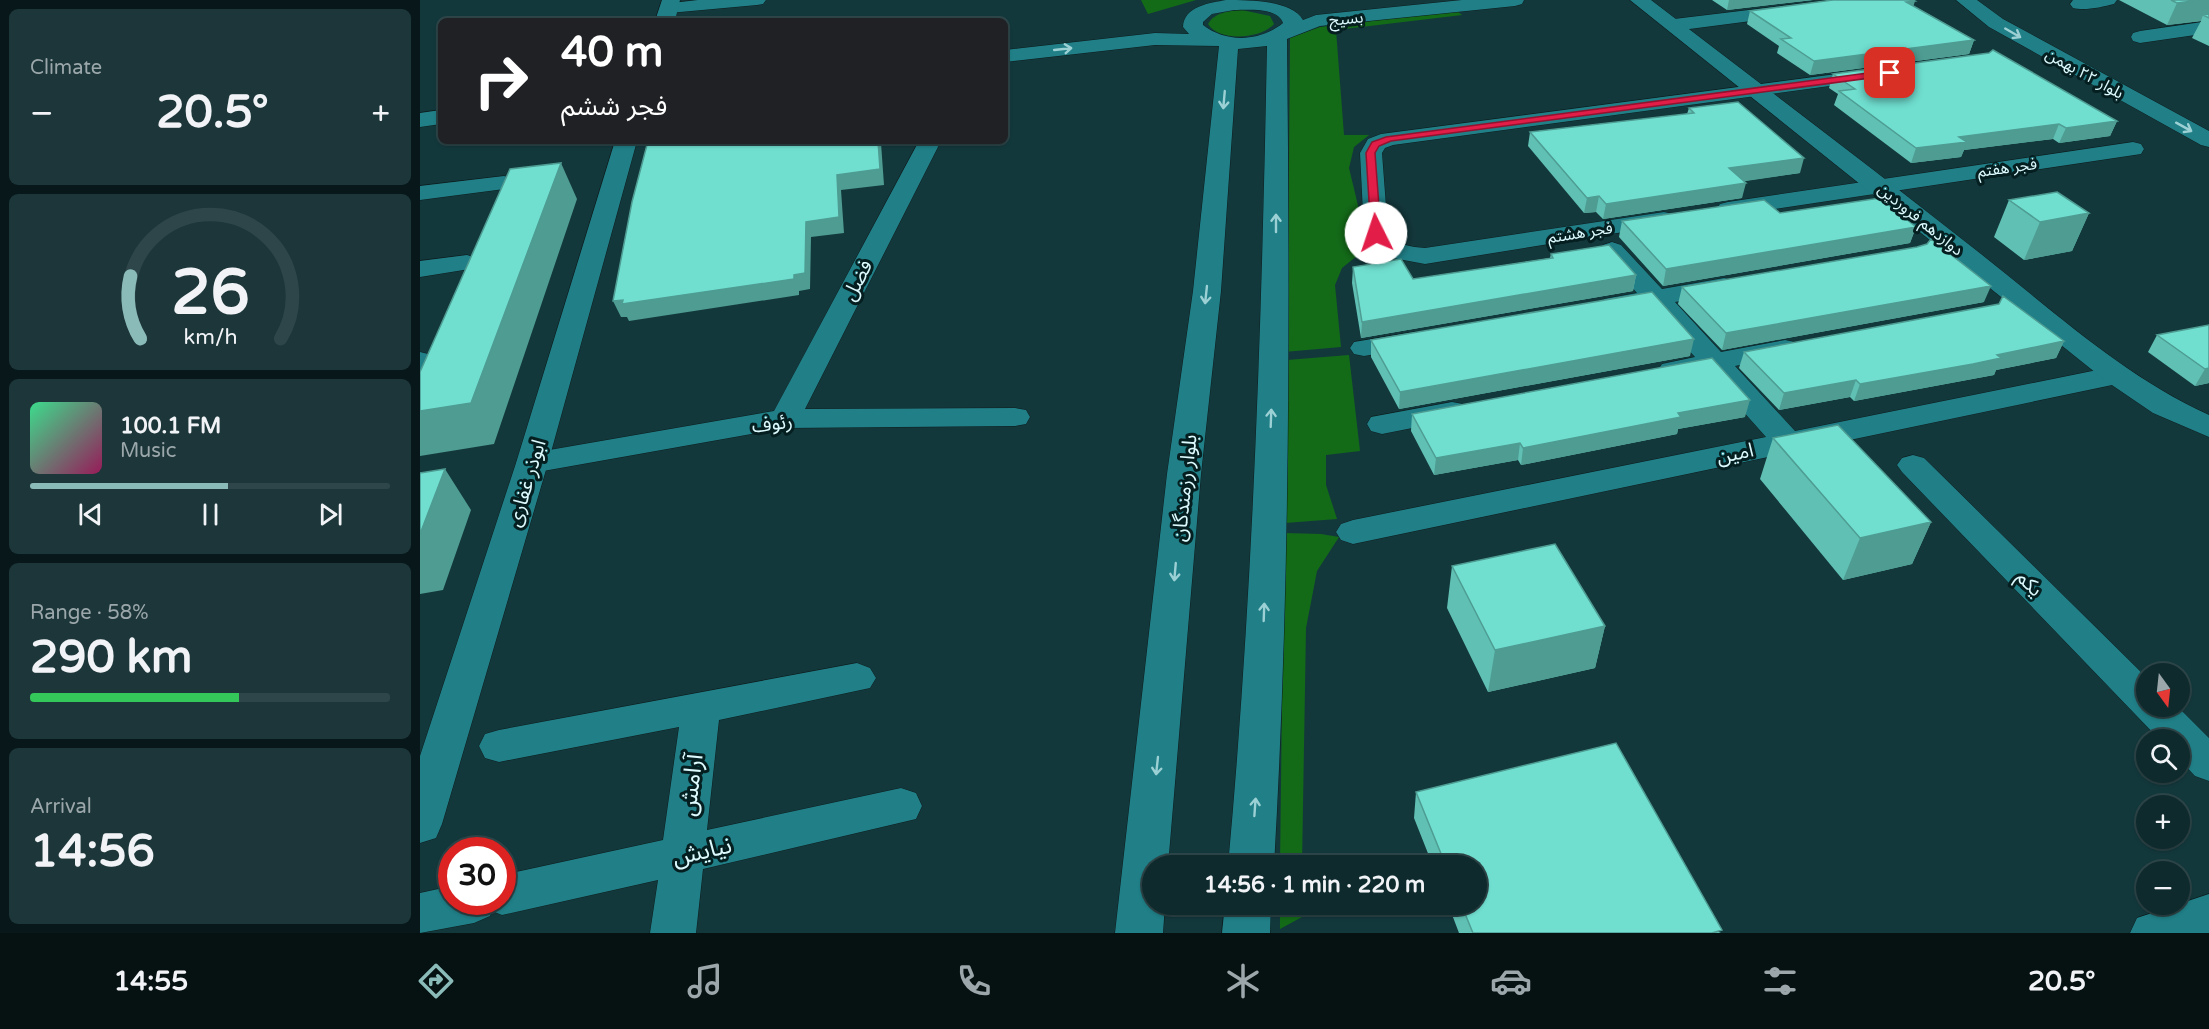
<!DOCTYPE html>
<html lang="en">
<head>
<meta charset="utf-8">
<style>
  body { margin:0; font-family:"Varela Round","Noto Sans Arabic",sans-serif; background:#1c3639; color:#f1f3f6; height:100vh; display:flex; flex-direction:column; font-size:22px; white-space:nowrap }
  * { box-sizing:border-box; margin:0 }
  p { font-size:20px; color:#9ba7aa }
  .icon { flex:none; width:33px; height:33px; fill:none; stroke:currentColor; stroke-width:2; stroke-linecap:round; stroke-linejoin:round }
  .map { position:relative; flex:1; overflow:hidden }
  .side { display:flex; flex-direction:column; gap:9px; padding:9px; background:#081719; width:420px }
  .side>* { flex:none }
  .guide { position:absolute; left:18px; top:18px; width:570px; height:126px; border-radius:9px; box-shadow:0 2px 4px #0004,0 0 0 2px #2e4649; background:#202124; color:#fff; overflow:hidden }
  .needle { width:39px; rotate:165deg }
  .tools { position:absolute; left:1716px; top:663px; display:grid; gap:12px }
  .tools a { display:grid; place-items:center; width:54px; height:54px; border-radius:50%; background:#0e2a2d; box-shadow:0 2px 4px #0004,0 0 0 2px #2e4649; font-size:30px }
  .speed { position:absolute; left:18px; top:837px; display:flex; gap:12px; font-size:30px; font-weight:700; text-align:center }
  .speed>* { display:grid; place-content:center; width:78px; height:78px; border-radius:50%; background:#0e2a2d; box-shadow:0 2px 4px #0004,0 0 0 2px #2e4649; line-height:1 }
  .speed .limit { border:9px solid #d22; background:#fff; color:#111 }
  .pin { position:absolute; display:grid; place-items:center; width:51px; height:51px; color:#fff; margin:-26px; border-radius:12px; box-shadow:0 3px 9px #0006 }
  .me { position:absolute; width:66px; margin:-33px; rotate:356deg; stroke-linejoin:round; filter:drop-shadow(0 0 4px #0008) }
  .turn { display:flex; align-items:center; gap:21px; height:126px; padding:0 24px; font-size:27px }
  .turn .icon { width:78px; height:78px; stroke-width:2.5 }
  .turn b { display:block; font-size:42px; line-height:51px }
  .big { font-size:45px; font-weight:700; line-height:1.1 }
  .side .widget { flex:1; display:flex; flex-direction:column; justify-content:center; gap:9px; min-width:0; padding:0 21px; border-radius:9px; background:#1c3639 }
  .side .dial { align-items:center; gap:0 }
  .dial svg { height:156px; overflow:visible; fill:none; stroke:#2e4649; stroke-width:7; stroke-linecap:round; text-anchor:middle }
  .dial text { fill:#f1f3f6; stroke:none }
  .song { display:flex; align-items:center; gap:18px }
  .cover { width:72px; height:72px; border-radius:9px; background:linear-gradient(135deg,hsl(150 70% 55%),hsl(330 70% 35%)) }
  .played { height:6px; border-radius:3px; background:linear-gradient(90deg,#8bbbb9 55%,#2e4649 55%) }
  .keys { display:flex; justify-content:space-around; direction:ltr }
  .heat { display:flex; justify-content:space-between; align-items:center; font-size:33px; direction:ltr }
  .charge { height:9px; border-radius:4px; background:linear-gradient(90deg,#34c759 58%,#2e4649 0) }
  .trip { position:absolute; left:722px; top:855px; width:345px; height:60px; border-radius:30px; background:#0e2a2d; box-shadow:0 2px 4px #0004,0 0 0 2px #2e4649; font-weight:700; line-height:60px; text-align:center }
  .menu { display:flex; height:96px; justify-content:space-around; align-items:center; background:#061112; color:#9ba7aa }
  .menu .icon { width:42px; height:42px }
  .menu .selected { color:#8bbbb9 }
  .menu b { font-size:27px; color:#f1f3f6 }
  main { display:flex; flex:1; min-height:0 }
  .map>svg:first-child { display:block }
  .green { fill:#136b18 }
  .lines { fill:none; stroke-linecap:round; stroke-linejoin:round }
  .street-casing { stroke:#0d1d1e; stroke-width:1 }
  .secondary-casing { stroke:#0d1d1e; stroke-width:1 }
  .street { fill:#207f87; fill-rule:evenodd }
  .secondary { fill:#207f87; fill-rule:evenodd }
  .wall { fill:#60c0b3 }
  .shaded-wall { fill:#4e9c92 }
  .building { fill:#70dfd0; stroke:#4e9c92; stroke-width:1.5 }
  .oneway { stroke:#9bd0d4 }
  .route { fill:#e11d48; stroke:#92132f; stroke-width:1.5 }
  .labels { text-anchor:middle; stroke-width:6; stroke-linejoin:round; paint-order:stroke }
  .far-street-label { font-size:16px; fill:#ddfbfe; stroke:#051e20 }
  .street-label { font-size:20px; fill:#ddfbfe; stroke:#051e20 }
  .near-street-label { font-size:24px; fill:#ddfbfe; stroke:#051e20 }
</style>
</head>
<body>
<main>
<section class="side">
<div class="widget"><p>Climate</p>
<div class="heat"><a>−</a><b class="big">20.5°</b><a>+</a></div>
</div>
<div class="widget dial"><svg viewBox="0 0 100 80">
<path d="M14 69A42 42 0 1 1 86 69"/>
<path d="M14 69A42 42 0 0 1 9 37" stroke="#8bbbb9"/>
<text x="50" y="56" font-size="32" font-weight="700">26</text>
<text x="50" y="72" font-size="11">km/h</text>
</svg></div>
<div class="widget">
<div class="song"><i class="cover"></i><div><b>100.1 FM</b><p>Music</p></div></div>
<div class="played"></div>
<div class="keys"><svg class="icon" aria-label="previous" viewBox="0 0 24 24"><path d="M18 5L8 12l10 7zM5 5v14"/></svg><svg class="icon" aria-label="pause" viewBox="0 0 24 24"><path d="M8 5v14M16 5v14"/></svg><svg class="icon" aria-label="next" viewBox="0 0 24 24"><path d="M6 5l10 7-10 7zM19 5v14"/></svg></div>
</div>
<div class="widget"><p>Range · 58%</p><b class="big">290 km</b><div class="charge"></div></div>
<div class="widget"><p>Arrival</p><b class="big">14:56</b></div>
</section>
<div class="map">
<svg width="1789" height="933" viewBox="0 0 1789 933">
  <rect width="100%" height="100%" fill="#13383c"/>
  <path class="green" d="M 721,0 L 776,0 L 728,14 Z
    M 822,10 L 850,16 L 854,24 C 841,39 799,42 788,24 C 795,12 809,11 822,10 Z
    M 1037,11 L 1042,15 L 916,30 L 924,135 L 949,135 L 934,147 L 929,168 L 948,247 L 922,268 L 915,285 L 921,347 L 864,352 L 868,290 L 870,38 L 900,27 Z
    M 929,355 L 940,451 L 906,455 L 906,485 L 917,519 L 865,523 L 867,360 Z
    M 864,533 L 901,534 L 919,537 L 897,571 L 886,628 L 882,865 L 860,866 Z
    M 860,905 L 882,905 L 882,917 L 860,929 Z"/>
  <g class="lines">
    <g class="street-casing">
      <path id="street" d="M 278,0 L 346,0 L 343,4 L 337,5 L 249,13 L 243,12 L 240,8 L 243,4 Z
        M 1412,0 L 1464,0 L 1461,4 L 1455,5 L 1254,31 L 1247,29 L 1245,25 L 1247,21 L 1254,19 Z
        M 1653,0 L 1697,0 L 1694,4 C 1682,7 1665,11 1653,8 L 1650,4 Z
        M 1789,21 L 1789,33 L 1720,43 L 1713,41 L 1711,37 L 1713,33 L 1720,31 Z
        M 1454,69 L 1461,71 L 1464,75 L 1461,79 L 973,145 L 965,148 L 962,153 L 968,233 C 977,245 991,247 1005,248 L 1244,212 L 1253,214 L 1256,219 L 1253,224 L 1005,264 L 973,258 L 955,250 L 944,233 L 940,153 L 948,139 L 961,134 Z
        M 499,141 L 521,141 L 385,409 L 595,408 L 606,410 L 610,417 L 606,424 L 595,426 L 365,428 L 112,473 L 101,470 L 96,463 L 101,456 L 112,453 L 354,411 Z
        M 1713,142 L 1721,144 L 1724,149 L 1721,154 L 1308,216 L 1300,214 L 1296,209 L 1300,204 L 1308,202 Z
        M 84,176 L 92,178 L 96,183 L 92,188 L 0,200 L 0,186 Z
        M 1192,242 L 1201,245 L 1242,289 L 1304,278 L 1313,280 L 1317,286 L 1313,292 L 1255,302 L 1301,352 L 1365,340 L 1375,342 L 1379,348 L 1375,354 L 1315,366 L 1375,431 L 1697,366 L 1707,369 L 1711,375 L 1707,381 L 1697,384 L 933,544 L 921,540 L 916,532 L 921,524 L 933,520 L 1346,437 L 1288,372 L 1252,379 L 1242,376 L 1238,370 L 1242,364 L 1275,357 L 1229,307 L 1193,313 L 1184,311 L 1180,305 L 1184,299 L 1217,293 L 1179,250 L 1183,245 Z
        M 47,255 L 56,258 L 60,263 L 56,268 L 0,277 L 0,261 Z
        M 994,332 L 1004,334 L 1008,340 L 1004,346 L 944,356 L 934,354 L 930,348 L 934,342 Z
        M 0,352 L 12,355 L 16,361 L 12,367 L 0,370 Z
        M 1032,402 L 1043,404 L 1047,411 L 1043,418 L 962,434 L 951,431 L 947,424 L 951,417 Z
        M 1493,455 L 1504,458 L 1726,677 L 1726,706 L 1757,706 L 1789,738 L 1789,781 L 1775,776 L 1760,760 L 1760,740 L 1740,740 L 1482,472 L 1477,465 L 1482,458 Z
        M 437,663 L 450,668 L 456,678 L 450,688 L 299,720 L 287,830 L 481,788 L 496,793 L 502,806 L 496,819 L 283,869 L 276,933 L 230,933 L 238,880 L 82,915 L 72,911 L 70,916 L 54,923 L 0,933 L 0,893 L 32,886 L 32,902 L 82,902 L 82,875 L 243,840 L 259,727 L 79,762 L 65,758 L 59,746 L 65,734 L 79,730 Z
        M 1789,894 L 1789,933 L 1710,933 L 1717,918 Z"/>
    </g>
    <g class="secondary-casing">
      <path id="secondary" d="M 242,0 L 260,0 L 255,21 L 235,21 Z
        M 806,0 C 828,0 872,0 883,20 L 896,15 L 1042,0 L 1104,0 L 1102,4 L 1095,6 L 900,26 L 867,39 C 870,314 870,590 854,866 L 808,866 C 833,593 842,319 847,46 L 818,49 L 801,291 L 781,474 L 748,866 L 732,866 L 732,904 L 745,904 L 743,933 L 695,933 L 747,474 L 773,291 L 799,46 L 735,45 L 585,62 L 585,50 L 735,33 L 769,34 L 763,27 C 764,6 790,3 806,0 ZM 814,10 C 828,10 858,7 863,23 C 840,42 806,43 783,25 L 783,22 L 792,14 Z
        M 1210,0 L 1231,0 C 1338,82 1446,163 1552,247 C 1628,306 1701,375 1789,415 L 1789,437 L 1733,413 L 1686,381 Z
        M 1536,0 L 1557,0 L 1583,19 L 1789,131 L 1789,147 L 1781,145 L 1569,27 Z
        M 21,110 L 21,124 L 0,127 L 0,113 Z
        M 195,141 L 217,141 L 128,463 L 22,824 L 16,838 L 0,843 L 0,756 L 96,463 Z
        M 805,904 L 851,904 L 850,933 L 802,933 Z"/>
    </g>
    <use href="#street" class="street"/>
    <use href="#secondary" class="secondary"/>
  </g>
  <path class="wall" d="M 1292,0 L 1393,0 L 1307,10 Z
    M 1699,0 L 1789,0 L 1789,46 L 1772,38 L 1781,21 L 1747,25 Z
    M 1494,6 L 1554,40 L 1549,54 L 1390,75 L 1357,53 L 1359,46 L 1327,24 L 1330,11 Z
    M 1413,74 L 1697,121 L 1690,136 L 1639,143 L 1633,139 L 1544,150 L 1541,157 L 1491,163 L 1414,105 L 1418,94 L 1409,88 Z
    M 1269,108 L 1380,173 L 1323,181 L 1322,198 L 1183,219 L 1176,212 L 1164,213 L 1108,146 L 1110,132 L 1267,114 Z
    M 1589,200 L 1669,213 L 1652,251 L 1604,260 L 1574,237 Z
    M 1360,213 L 1496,227 L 1490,243 L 1243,286 L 1199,237 L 1202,221 Z
    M 1131,254 L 1216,275 L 1213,291 L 941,338 L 932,283 L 933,267 L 993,279 L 1130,258 Z
    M 1262,287 L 1564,302 L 1302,350 L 1258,304 Z
    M 1789,325 L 1789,383 L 1775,386 L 1728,352 L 1737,335 Z
    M 951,340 L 1270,356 L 979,409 L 951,357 Z
    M 1644,341 L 1636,358 L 1576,370 L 1574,375 L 1434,401 L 1430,397 L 1359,410 L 1319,368 L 1324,352 Z
    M 992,414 L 1325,417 L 1258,429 L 1257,434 L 1101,465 L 1098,460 L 1014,475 L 991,431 Z
    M 1353,438 L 1511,522 L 1492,564 L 1423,580 L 1340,479 Z
    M 1032,566 L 1185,626 L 1175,668 L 1068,692 L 1027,608 Z
    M 996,792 L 1301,933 L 1039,933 L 1028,904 L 1056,904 L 1056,866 L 1013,866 L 994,818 Z"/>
  <path class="shaded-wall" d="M 1309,0 L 1393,0 L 1307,10 Z
    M 1780,0 L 1789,0 L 1789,18 L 1783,15 L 1781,21 L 1747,25 L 1757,3 Z
    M 1495,1 L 1491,14 L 1486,2 Z
    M 1554,40 L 1549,54 L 1390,75 L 1394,61 Z
    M 1697,121 L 1690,136 L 1639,143 L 1646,128 Z
    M 1639,124 L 1633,139 L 1544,150 L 1541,157 L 1491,163 L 1496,148 L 1539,137 Z
    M 458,141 L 476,141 L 461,143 L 464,185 L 421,190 L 424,233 L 391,237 L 390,289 L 379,291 L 379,295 L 209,321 L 207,317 L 201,317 L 193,301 L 374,275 L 386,222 L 417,175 Z
    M 1384,158 L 1380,173 L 1306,184 L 1309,168 Z
    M 141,163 L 157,199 L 74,444 L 0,456 L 0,411 Z
    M 1326,183 L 1322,198 L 1183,219 L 1186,204 Z
    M 1179,196 L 1176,212 L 1164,213 L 1167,198 Z
    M 1669,213 L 1652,251 L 1604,260 L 1620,222 Z
    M 1496,227 L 1490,243 L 1243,286 L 1246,269 Z
    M 1216,275 L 1213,291 L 941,338 L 942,322 Z
    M 1571,286 L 1564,302 L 1302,350 L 1306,333 Z
    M 1274,339 L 1270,356 L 979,409 L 980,392 Z
    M 1644,341 L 1636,358 L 1576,370 L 1574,375 L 1434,401 L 1440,384 Z
    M 1789,368 L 1789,383 L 1775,386 L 1785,369 Z
    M 1436,380 L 1430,397 L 1359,410 L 1364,393 Z
    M 1330,400 L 1325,417 L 1258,429 L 1257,434 L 1101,465 L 1103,448 L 1258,413 Z
    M 1100,443 L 1098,460 L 1014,475 L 1016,458 Z
    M 25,469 L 51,510 L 23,590 L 0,594 L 0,534 Z
    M 1511,522 L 1492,564 L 1423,580 L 1440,538 Z
    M 1185,626 L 1175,668 L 1068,692 L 1075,650 Z"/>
  <path class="building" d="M 1413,0 L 1493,0 L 1495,1 L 1486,2 L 1554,40 L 1394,61 L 1361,39 L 1371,38 L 1330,11 Z
    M 1751,0 L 1780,0 L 1757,3 Z
    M 1789,14 L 1789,18 L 1783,15 Z
    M 1573,50 L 1697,121 L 1646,128 L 1639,124 L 1539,137 L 1547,142 L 1496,148 L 1419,91 L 1435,89 L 1413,74 L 1569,53 Z
    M 1318,102 L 1384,158 L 1309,168 L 1326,183 L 1186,204 L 1179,196 L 1167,198 L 1110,132 L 1274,113 L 1269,108 Z
    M 228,141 L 458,141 L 460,169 L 417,175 L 419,217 L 386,222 L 385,273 L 374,275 L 374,279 L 202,304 L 203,300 L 193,301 L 212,202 Z
    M 141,163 L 51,403 L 0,411 L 0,372 L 90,169 Z
    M 1637,192 L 1669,213 L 1620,222 L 1589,200 Z
    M 1460,198 L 1496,227 L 1246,269 L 1202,221 L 1344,200 L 1360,213 Z
    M 1511,239 L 1571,286 L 1306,333 L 1262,287 L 1497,247 L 1507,244 Z
    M 1189,245 L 1216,275 L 942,322 L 933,267 L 981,259 L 993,279 L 1133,258 L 1131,254 Z
    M 1232,292 L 1274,339 L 980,392 L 951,340 Z
    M 1583,296 L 1644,341 L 1577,355 L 1581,358 L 1553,364 L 1440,384 L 1436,380 L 1364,393 L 1324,352 L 1579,304 Z
    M 1789,325 L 1789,368 L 1785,369 L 1737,335 Z
    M 1292,358 L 1330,400 L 1258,413 L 1261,417 L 1103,448 L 1100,443 L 1016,458 L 992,414 Z
    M 1418,425 L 1511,522 L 1440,538 L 1353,438 Z
    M 25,469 L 0,534 L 0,473 Z
    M 1135,544 L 1185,626 L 1075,650 L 1032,566 Z
    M 1196,743 L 1302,930 L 1292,933 L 1053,933 L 1041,904 L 1056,904 L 1056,866 L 1026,866 L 996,792 Z"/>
  <defs><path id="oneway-shaft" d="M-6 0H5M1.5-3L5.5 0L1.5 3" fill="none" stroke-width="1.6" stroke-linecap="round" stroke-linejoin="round" transform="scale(1.5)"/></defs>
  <g class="oneway">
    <use href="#oneway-shaft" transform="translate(1593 33) rotate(30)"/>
    <use href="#oneway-shaft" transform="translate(643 49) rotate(-6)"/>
    <use href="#oneway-shaft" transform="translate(804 100) rotate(95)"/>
    <use href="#oneway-shaft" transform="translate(1764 127) rotate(29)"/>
    <use href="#oneway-shaft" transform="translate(856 223) rotate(-90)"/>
    <use href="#oneway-shaft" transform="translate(786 295) rotate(96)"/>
    <use href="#oneway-shaft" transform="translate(851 418) rotate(-88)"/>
    <use href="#oneway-shaft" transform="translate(755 572) rotate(95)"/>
    <use href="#oneway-shaft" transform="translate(844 612) rotate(-88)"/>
    <use href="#oneway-shaft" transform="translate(737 766) rotate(96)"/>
    <use href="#oneway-shaft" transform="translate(835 807) rotate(-86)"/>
  </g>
  <path class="route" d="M 1470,70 L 1473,71 L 1473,75 L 971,141 L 959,146 L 955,153 L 961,233 L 956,236 L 951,233 L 946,153 L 952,142 L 966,137 Z"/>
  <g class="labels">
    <g class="far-street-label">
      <text transform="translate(926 18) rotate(-6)" y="6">بسیج</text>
      <text transform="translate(1665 73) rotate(29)" y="6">بلوار ۲۲ بهمن</text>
      <text transform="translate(1587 167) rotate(-8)" y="6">فجر هفتم</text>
      <text transform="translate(1501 219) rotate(39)" y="6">دوازدهم فروردین</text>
      <text transform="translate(1160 232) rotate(-9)" y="6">فجر هشتم</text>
    </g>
    <g class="street-label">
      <text transform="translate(437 280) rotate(-63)" y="7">فضل</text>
      <text transform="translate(352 423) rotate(-7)" y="7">رئوف</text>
      <text transform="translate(1315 453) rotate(-12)" y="7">امین</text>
      <text transform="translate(106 483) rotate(-73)" y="7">ابوذر غفاری</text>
      <text transform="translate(764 488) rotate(-84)" y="7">بلوار رزمندگان</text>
      <text transform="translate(1610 583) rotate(45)" y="7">یکم</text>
    </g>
    <g class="near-street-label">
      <text transform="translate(271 785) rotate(-83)" y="8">آرامش</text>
      <text transform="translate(282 851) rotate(-13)" y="8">نیایش</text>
    </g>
  </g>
</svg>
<div class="tools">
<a><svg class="needle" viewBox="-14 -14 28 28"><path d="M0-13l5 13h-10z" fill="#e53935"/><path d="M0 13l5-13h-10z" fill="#9ba7aa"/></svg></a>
<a><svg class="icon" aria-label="search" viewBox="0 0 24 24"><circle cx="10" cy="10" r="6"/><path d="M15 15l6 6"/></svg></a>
<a>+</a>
<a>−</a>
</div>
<div class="speed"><div class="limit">30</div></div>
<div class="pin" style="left:1470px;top:73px;background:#d93025"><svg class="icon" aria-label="arrive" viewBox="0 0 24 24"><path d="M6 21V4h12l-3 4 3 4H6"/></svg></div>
<svg class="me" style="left:956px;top:233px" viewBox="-20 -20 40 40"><circle r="19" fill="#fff"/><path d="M0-13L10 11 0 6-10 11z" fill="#e11d48"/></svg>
<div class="trip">14:56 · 1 min · 220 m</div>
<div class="guide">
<div class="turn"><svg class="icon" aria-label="right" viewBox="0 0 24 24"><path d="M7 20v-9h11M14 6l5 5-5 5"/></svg><div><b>40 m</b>فجر ششم</div></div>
</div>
</div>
</main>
<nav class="menu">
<b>14:55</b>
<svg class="icon selected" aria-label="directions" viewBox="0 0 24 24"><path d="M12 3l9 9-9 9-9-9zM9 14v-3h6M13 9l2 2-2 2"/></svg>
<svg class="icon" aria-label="music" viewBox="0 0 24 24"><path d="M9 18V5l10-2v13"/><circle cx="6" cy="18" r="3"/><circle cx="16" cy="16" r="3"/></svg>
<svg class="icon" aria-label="phone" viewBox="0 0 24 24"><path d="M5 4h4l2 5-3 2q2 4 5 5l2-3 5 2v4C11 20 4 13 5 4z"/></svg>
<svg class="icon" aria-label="climate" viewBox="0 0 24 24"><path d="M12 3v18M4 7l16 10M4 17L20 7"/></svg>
<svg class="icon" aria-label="car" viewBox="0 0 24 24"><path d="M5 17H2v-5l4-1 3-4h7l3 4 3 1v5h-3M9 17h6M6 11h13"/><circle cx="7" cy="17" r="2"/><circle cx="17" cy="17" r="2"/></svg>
<svg class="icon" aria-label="filters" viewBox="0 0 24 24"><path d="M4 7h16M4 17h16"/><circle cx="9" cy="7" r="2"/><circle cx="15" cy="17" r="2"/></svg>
<b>20.5°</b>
</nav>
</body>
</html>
